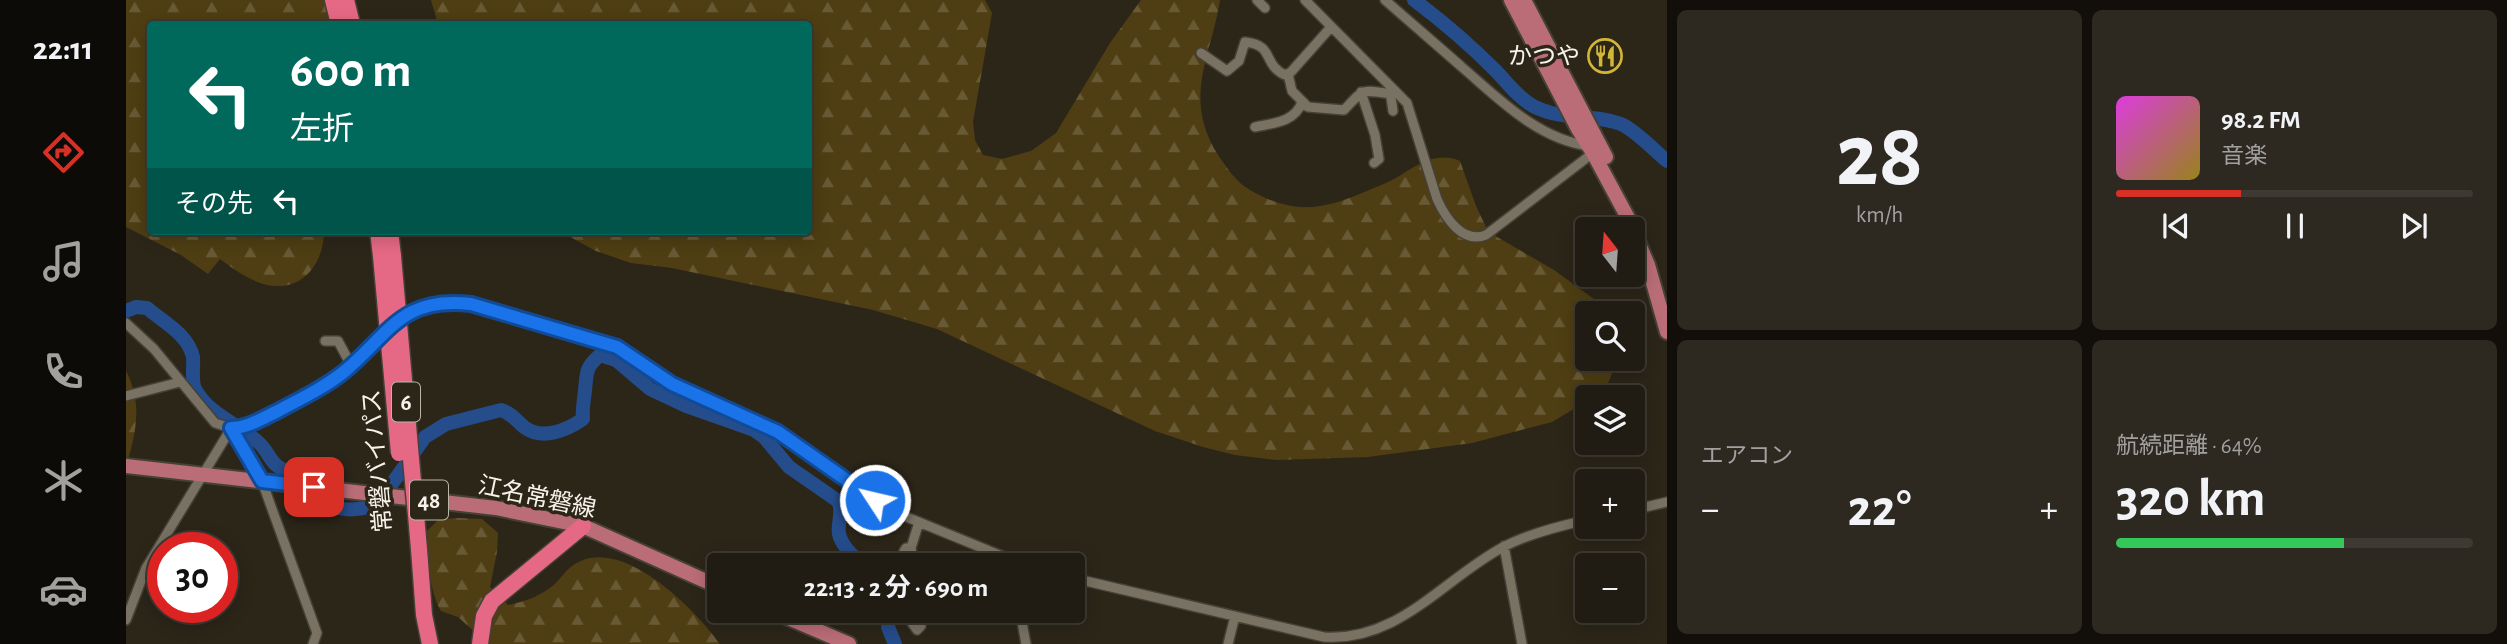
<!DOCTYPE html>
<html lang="ja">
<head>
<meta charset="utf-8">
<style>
  body { margin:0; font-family:"Alegreya Sans","Noto Sans JP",sans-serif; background:#2d2921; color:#f1f3f6; height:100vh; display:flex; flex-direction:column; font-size:26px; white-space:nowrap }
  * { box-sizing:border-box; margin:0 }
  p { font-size:23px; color:#a2a1a0 }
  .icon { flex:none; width:38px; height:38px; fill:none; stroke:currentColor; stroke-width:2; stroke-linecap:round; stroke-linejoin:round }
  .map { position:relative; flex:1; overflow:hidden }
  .sheet { display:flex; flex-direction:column; gap:10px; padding:10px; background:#120f0a; width:840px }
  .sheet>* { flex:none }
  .guide { position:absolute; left:21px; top:21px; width:665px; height:214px; border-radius:7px; box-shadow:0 4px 18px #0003,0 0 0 2px #3e3a33; background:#00695c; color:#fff; overflow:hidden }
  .needle { width:46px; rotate:343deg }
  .fabs { position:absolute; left:1449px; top:217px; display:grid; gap:14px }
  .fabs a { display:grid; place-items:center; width:70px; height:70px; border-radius:7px; background:#211c13; box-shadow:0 4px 18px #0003,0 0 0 2px #3e3a33; font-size:35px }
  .speed { position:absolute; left:21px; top:532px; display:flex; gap:14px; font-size:35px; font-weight:700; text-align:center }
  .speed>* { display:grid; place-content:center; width:91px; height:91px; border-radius:50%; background:#211c13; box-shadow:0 4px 18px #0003,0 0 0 2px #3e3a33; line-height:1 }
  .speed .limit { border:10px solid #d22; background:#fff; color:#111 }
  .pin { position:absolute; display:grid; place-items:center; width:60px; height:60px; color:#fff; margin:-30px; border-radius:14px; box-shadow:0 4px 10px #0006 }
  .me { position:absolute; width:77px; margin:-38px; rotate:305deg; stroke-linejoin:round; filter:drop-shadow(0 0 5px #0008) }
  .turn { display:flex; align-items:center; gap:24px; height:147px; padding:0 28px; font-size:32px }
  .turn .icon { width:91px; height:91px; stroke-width:2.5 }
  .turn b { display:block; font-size:49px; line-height:60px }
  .then { display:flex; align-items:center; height:66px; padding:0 28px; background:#0003; gap:14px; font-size:26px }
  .big { font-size:52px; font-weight:700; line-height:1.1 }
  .sheet .tile { flex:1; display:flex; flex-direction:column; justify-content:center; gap:10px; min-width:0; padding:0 24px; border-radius:10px; background:#2d2921 }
  .sheet .dial { align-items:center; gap:0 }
  .dial b { font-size:91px; line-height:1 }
  .song { display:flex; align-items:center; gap:21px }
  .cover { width:84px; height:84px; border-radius:10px; background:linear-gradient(135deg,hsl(300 70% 55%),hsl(50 70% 35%)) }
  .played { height:7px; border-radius:4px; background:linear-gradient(90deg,#d93025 35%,#3e3a33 35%) }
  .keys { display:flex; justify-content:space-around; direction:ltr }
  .heat { display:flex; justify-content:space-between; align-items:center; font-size:38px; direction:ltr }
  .charge { height:10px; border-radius:5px; background:linear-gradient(90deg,#34c759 64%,#3e3a33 0) }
  .sheet .tiles { flex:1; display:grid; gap:10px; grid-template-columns:repeat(2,1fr) }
  .trip { position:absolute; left:581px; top:553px; width:378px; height:70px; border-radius:7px; background:#211c13; box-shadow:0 4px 18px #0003,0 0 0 2px #3e3a33; font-weight:700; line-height:70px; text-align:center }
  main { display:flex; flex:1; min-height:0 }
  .tabs { display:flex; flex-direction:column; width:126px; justify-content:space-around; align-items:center; background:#0d0b08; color:#a2a1a0 }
  .tabs .icon { width:49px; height:49px }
  .tabs .current { color:#d93025 }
  .tabs b { font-size:32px; color:#f1f3f6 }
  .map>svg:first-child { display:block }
  .forest { fill:url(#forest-firs) }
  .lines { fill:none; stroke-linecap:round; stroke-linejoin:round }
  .river { stroke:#254c8b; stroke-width:14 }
  .street-casing { stroke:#464137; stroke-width:12 }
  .primary-casing { stroke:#464137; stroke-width:18 }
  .highway-casing { stroke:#464137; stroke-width:19 }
  .street { stroke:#797263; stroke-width:9 }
  .primary { stroke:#ba6d77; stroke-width:14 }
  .highway { stroke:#e56985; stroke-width:16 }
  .highway-bridge-casing { stroke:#464137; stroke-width:19; stroke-linecap:butt }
  .highway-bridge { stroke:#e56985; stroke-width:16 }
  .route-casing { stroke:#114b97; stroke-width:18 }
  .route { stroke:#1a73e8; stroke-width:12 }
  .labels { text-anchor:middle; stroke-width:7; stroke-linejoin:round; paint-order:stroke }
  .shield { fill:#2c2619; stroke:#bab6ac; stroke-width:2 }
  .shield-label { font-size:23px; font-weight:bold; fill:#f7f3eb }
  .poi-label { font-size:24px; fill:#f7f3eb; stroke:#2c2619; text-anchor:end }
  .street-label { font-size:24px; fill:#f7f3eb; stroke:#2c2619 }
</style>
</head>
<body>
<main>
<nav class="tabs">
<b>22:11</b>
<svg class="icon current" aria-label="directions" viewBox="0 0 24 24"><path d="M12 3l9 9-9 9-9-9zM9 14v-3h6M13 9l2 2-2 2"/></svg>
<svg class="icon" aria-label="music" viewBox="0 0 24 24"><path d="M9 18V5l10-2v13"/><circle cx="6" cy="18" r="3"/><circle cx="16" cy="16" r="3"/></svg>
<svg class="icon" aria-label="phone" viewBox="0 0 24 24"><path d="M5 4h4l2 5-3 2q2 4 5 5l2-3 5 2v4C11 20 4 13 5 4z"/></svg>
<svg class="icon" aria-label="climate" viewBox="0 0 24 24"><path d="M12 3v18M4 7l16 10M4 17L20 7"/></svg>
<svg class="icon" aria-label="car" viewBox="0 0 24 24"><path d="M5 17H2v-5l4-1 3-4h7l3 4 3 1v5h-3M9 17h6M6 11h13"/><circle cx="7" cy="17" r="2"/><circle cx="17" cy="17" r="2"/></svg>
</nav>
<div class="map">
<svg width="1541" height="644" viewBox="0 0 1541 644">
  <defs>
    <pattern id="forest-firs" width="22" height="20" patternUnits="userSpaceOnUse" patternTransform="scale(1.75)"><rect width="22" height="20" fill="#4f3e13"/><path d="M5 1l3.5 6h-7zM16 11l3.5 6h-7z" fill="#695a36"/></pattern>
  </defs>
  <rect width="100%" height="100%" fill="#2c2619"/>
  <path class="forest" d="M 0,0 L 211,0 L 209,24 L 24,24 L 24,231 L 198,231 C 198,259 181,288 149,286 C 130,285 108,270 94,259 L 82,274 L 55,255 L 0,227 Z
    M 305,0 L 859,0 L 866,13 L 847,122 L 849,140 L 857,155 L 876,159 L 905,151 L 930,133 L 984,43 L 1015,0 L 1094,0 C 1085,57 1056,98 1092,155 C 1101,168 1110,182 1124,190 C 1166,214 1193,211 1236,193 C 1247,188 1259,184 1270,178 C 1292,165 1309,151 1334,161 L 1350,206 L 1360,227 L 1371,237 L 1428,270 L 1483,310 L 1483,313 L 1461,313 L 1461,359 L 1490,359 C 1486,374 1481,397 1461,397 L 1461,401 L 1426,422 L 1346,443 L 1242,457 L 1151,460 L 1109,455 L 1077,447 L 1029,431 L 811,329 L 747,310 L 546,268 L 505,263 L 470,251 L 433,231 L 682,231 L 682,24 L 312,24 Z
    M 0,371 C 17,403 10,433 0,467 Z
    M 330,518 L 356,519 L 372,533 L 371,552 L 364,587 L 382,605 C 400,601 416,596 430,583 C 435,578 439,571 445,567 C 491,530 568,608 594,644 L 362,644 L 332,617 L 315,611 C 302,589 303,557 301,531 L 312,520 Z"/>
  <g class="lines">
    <path class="river" d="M 1288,0 C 1316,21 1343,44 1369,70 C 1382,83 1390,96 1407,106 C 1438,122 1467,113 1495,124 C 1509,130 1528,150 1541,161
      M 0,311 L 10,307 L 21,308 C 37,322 62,334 67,357 C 68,366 65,381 69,389 C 83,415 113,424 133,443 C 140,449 143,458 149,464 C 153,468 158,470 163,473 C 178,485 191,500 210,507 C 221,512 240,508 251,505 L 299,437 L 320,424 L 375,410 C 385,413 390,420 398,427 C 416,441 441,430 457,419 C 456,408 458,401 459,390 C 461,372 459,368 474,355 L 490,360 L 524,389 L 560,406 L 628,430 L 638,437 L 663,467 L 712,501 C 718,512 711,522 713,534 C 716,547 728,556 736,565
      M 764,611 L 762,627 L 769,644"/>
    <g class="street-casing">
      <path id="street" d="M 1131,0 L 1139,8
        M 1179,0 L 1281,103 L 1311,199 C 1320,219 1337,244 1360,235 L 1467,153
        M 1259,0 C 1285,23 1311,45 1337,68 C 1374,100 1412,139 1463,146
        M 1075,53 L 1101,71 L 1113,61 L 1119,42 C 1149,45 1136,64 1159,75 L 1165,72 L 1205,27
        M 1162,74 L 1166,91 L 1182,107 L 1218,110 C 1238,89 1234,89 1265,94
        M 1264,91 L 1267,111
        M 1235,92 L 1249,135 L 1253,159 L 1248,163
        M 1129,127 C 1148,123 1169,122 1176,102
        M 0,323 L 28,349 L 89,423 L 108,429 L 126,424 L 207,381 L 277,316 L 313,303 L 345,304 L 491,347 L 546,384 L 652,432 L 766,511 L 898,565
        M 199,341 L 212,341 L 225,365
        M 0,396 L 54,382
        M 105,428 L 136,481 L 142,498 L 191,633 L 187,644
        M 1507,510 L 1541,502
        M 1378,546 L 1396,644
        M 780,565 L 778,551 L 780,548 L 785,548
        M 788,565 L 785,548 L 793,522
        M 947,578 L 1198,637 C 1273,642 1318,578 1379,546 C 1405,533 1433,526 1461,520
        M 785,611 L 786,623 L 791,630 L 795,626 L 795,611
        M 894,611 L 900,644
        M 0,620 L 20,568 L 101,435 L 102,428
        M 1102,644 L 1109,616"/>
    </g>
    <g class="primary-casing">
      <path id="primary" d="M 1385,0 L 1452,129 L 1467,153 L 1502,218 L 1522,265 L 1541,332
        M 1398,0 L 1480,157
        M 0,466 L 370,508 L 457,526 L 593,587
        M 646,611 L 723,644"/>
    </g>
    <g class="highway-casing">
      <path id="highway" d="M 207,0 L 213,24
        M 220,0 L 226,24
        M 252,231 L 255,256
        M 264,231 L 267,256
        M 293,549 L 298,615 L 304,644
        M 354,644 L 358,616 L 366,601 L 457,526"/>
    </g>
    <use href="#street" class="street"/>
    <use href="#primary" class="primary"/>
    <use href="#highway" class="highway"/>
    <g class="highway-bridge-casing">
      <path id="highway-bridge" d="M 255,256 L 273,453
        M 267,256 L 293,549"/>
    </g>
    <use href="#highway-bridge" class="highway-bridge"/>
  </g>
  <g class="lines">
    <g class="route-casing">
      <path id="route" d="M 188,487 L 136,481 L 105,428 C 121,428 135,419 150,412 C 174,399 198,388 219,371 C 264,333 276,296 345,304 L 491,347 L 546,384 L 652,432 L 749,500"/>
    </g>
    <use href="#route" class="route"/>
  </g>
  <defs>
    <g id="restaurant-ring" transform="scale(1.75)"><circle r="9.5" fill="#2c2619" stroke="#d2b736" stroke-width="1.5"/><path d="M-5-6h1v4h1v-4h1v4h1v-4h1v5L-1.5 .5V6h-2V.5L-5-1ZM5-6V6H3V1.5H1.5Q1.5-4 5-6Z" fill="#d2b736"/></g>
  </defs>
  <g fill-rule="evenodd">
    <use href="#restaurant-ring" x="1479" y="56"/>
  </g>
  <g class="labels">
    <g class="shield">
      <rect x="266" y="382.5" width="28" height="39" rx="5"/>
      <rect x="284" y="480.5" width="38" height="39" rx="5"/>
    </g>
    <g class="shield-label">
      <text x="280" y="410">6</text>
      <text x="303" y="508">48</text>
    </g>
    <g class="poi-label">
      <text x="1454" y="64">かつや</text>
    </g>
    <g class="street-label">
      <text transform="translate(251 461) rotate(-95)" y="8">常磐バイパス</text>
      <text transform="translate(411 497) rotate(12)" y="8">江名常磐線</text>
    </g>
  </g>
</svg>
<div class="fabs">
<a><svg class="needle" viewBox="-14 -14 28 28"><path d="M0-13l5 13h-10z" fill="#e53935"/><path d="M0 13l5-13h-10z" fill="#a2a1a0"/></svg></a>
<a><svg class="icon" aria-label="search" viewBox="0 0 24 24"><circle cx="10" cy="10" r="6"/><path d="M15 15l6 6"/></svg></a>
<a><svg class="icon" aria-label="layers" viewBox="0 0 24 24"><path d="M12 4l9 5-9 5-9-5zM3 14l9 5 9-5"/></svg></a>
<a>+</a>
<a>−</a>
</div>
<div class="speed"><div class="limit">30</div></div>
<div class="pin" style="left:188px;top:487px;background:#d93025"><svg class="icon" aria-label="arrive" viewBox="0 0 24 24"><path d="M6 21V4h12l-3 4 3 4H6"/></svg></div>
<svg class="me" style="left:749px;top:500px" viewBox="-20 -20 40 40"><circle r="17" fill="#1a73e8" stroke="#fff" stroke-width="3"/><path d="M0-11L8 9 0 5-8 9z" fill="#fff"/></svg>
<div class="trip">22:13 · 2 分 · 690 m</div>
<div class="guide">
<div class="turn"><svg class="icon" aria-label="left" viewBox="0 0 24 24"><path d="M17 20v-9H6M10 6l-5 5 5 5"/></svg><div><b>600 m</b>左折</div></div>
<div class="then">その先<svg class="icon" aria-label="left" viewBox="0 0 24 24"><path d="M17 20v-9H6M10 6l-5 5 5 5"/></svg></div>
</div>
</div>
<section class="sheet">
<div class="tiles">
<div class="tile dial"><b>28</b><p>km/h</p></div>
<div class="tile">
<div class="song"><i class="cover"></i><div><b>98.2 FM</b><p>音楽</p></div></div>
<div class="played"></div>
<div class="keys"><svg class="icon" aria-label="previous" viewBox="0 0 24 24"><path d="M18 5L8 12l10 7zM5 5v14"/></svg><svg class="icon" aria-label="pause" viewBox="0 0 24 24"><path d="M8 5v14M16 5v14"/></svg><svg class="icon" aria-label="next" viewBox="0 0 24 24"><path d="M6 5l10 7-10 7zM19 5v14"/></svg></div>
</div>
<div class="tile"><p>エアコン</p>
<div class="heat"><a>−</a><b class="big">22°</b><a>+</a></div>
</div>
<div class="tile"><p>航続距離 · 64%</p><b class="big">320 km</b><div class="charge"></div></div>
</div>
</section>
</main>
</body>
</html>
